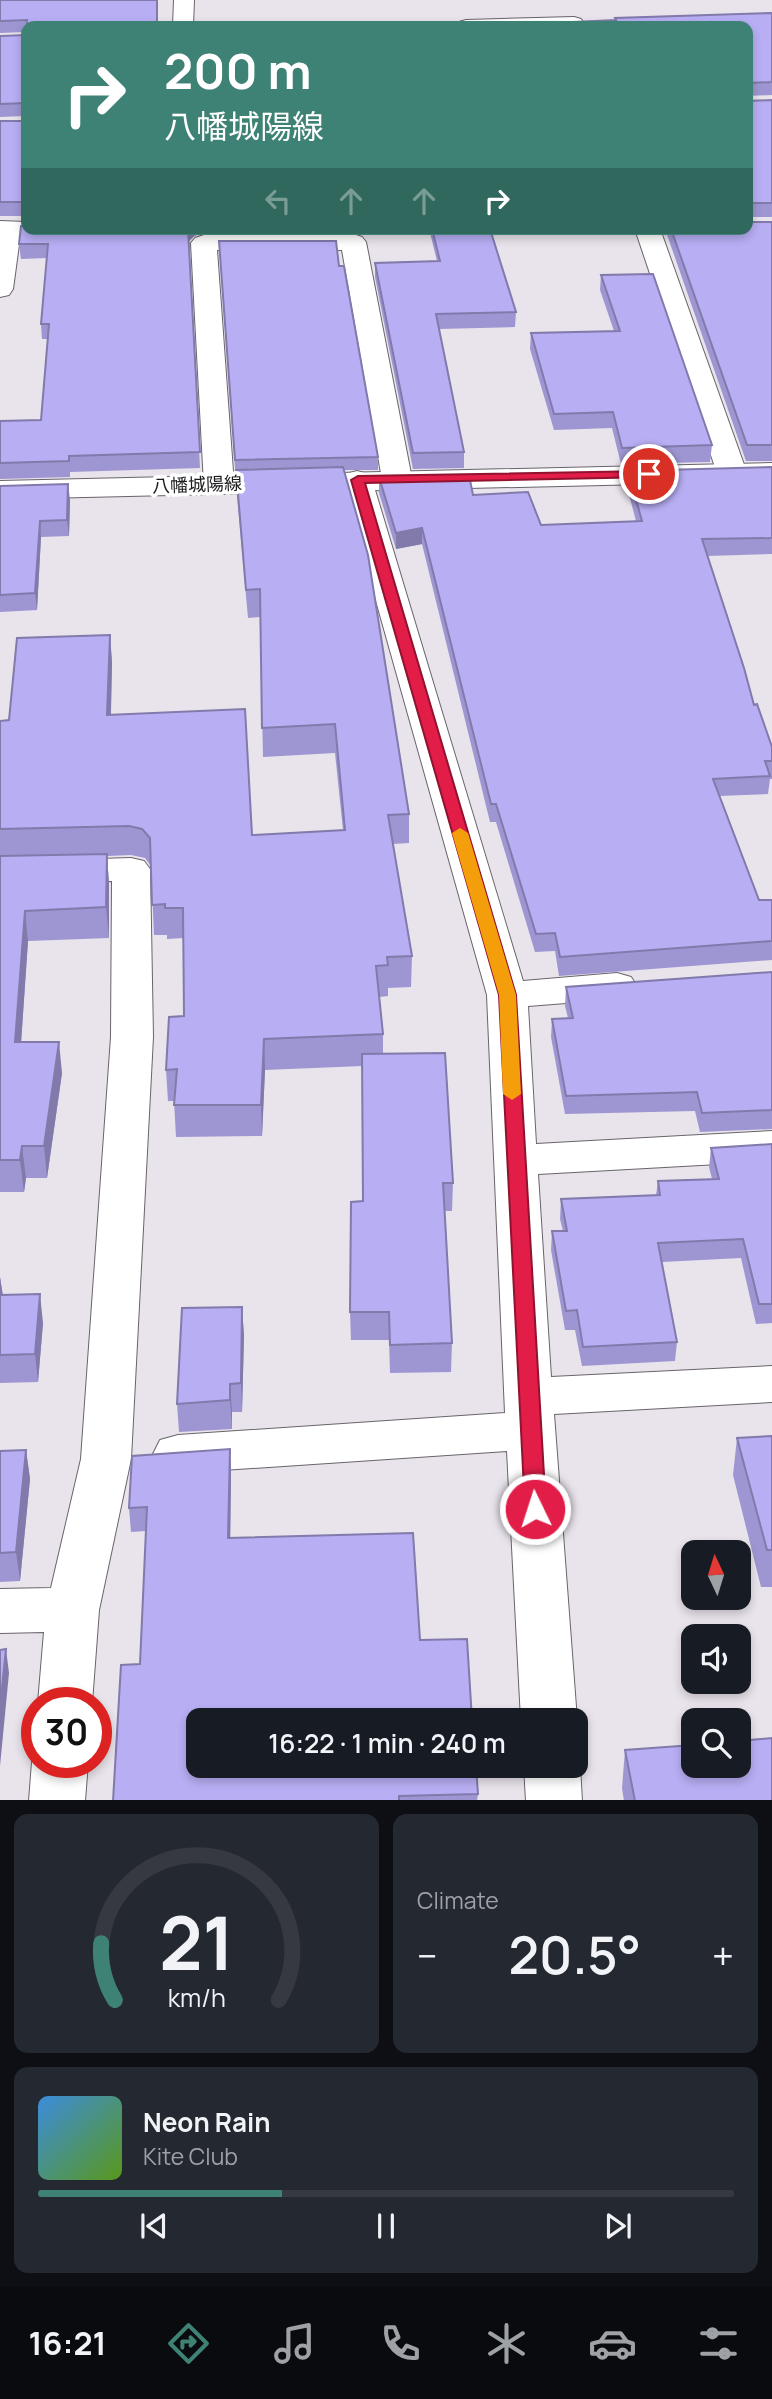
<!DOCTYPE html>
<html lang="en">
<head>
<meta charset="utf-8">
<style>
  body { margin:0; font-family:Manrope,"Noto Sans JP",sans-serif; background:#242831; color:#f1f3f6; height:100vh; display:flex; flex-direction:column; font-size:26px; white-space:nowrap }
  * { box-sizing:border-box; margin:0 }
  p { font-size:23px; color:#9ea1a6 }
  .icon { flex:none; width:38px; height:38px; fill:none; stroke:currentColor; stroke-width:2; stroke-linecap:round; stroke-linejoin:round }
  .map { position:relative; height:1800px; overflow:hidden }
  .side { display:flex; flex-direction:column; gap:14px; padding:14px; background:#0d0f14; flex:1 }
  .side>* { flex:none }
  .top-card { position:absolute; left:21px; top:21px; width:732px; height:214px; border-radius:14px; box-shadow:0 4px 10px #0003; background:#3e8275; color:#fff; overflow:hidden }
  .needle { width:46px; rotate:356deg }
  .fabs { position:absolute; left:681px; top:1540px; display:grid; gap:14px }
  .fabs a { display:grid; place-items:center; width:70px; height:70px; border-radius:14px; background:#171b24; box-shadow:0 4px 10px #0003; font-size:35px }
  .speed { position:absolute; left:21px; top:1687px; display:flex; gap:14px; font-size:35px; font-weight:700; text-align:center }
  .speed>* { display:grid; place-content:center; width:91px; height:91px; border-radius:50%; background:#171b24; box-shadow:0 4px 10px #0003; line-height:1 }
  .speed .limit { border:10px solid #d22; background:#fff; color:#111 }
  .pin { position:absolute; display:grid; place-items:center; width:60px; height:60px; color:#fff; margin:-30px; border:4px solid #fff; border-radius:50%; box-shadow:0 2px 7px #0007 }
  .me { position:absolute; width:77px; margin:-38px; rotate:356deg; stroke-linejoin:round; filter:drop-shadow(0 0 5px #0008) }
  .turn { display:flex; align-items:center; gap:24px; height:147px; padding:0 28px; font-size:32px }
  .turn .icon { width:91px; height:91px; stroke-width:2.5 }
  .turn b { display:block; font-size:49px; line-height:60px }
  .lanes { display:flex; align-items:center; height:66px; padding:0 28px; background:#0003; justify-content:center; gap:35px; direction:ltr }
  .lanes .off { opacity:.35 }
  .big { font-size:52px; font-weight:600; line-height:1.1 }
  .side .card { flex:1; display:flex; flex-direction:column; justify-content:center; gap:10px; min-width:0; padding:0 24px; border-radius:14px; background:#242831 }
  .side .dial { align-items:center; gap:0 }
  .dial svg { height:182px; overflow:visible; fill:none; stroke:#363941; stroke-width:7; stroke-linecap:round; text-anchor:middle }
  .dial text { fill:#f1f3f6; stroke:none }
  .song { display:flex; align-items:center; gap:21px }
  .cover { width:84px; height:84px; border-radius:10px; background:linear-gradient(135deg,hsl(210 70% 55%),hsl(90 70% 35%)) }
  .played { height:7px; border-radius:4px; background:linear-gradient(90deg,#3e8275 35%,#363941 35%) }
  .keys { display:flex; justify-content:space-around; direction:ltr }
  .heat { display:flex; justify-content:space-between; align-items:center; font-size:38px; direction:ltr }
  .side .tiles { flex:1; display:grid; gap:14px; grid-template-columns:1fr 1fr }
  .card:last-child { grid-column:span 2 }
  .trip { position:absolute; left:186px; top:1708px; width:402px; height:70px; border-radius:14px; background:#171b24; box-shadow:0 4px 10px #0003; font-weight:600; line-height:70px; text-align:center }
  .menu { display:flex; height:112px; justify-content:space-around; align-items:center; background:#090b0e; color:#9ea1a6 }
  .menu .icon { width:49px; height:49px }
  .menu .active { color:#3e8275 }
  .menu b { font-size:32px; color:#f1f3f6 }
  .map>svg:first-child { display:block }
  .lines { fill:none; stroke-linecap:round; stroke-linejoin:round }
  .minor-casing { stroke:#69646b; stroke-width:2 }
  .major-casing { stroke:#69646b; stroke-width:2 }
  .minor { fill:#fff; fill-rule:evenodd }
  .major { fill:#fff; fill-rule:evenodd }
  .wall { fill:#9e96d2 }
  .shaded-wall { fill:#817aab }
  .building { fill:#b8aef4; stroke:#817aab; stroke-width:2 }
  .route { fill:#e11d48; stroke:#92132f; stroke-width:2 }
  .slow { fill:#f59e0b }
  .labels { text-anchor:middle; stroke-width:7; stroke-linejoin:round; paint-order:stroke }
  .far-street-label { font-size:18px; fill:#1c1a1d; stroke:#fff }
</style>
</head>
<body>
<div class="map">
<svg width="772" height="1801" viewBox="0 0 772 1801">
  <rect width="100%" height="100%" fill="#e9e3eb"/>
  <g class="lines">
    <g class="minor-casing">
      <path id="minor" d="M 174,0 L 194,0 L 193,26 L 173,26 Z
        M 574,17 L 581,19 L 584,23 L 582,26 L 456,26 L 459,22 L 466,20 Z
        M 0,221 L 26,222 L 26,229 L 162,229 L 159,234 C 113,246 66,239 20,237 L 13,289 L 9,295 L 0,297 Z
        M 635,229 L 660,229 L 747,473 L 743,479 L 732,482 L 721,479 L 717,473 Z
        M 353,234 L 362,237 L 366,242 L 412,479 L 408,485 L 397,488 L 386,485 L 382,479 L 342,250 L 217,250 L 234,485 L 230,491 L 219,494 L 208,491 L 204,485 L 191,243 L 195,238 L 204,235 Z
        M 357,471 L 368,474 L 372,480 L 523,981 L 617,973 L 631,977 L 637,986 L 631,995 L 617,999 L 528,1006 L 536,1144 L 772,1131 L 772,1161 L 538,1174 L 551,1377 L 772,1366 L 772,1402 L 554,1414 L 577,1720 L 576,1722 L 521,1720 L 507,1451 L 178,1473 L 160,1468 L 153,1454 L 160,1440 L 178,1435 L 505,1413 L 487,995 L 342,480 L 346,474 Z
        M 131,858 L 144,861 L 150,869 L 153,1037 L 131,1459 L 99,1610 L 92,1703 L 38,1703 L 44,1632 L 0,1633 L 0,1589 L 51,1588 L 81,1459 L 111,1037 L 112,881 L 0,884 L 0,862 Z
        M 37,1752 L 37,1762 L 88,1762 L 85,1801 L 29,1801 L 32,1762 Z
        M 576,1757 L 580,1766 L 582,1801 L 526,1801 L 524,1766 L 576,1766 Z"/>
    </g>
    <g class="major-casing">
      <path id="major" d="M 772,463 L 772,481 L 0,499 L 0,481 Z"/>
    </g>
    <use href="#minor" class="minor"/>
    <use href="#major" class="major"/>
  </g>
  <path class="wall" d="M 0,0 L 157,26 L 26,26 L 26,32 L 0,33 Z
    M 772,13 L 772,95 L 747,96 L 747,26 L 614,20 L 615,18 Z
    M 26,35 L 26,116 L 0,117 L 0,36 Z
    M 772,100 L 772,217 L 747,217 L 747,101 Z
    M 0,121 L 26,121 L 26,218 L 25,216 L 0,216 Z
    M 748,222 L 772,222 L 772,461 L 746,461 L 665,229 L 747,229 Z
    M 26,229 L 333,229 L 333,232 L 204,232 L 194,236 L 189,241 L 200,468 L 70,472 L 70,477 L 0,479 L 0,421 L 41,420 L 48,339 L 42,339 L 41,324 L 47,258 L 21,259 L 19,244 Z
    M 429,229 L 490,229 L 516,312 L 515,327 L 439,329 L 464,452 L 464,468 L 413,469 L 375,277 L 375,263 L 437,261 Z
    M 219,241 L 339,266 L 378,457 L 378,470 L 344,470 L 409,814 L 409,843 L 393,844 L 412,956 L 411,987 L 388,988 L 388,996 L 379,997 L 383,1034 L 383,1054 L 453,1183 L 452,1211 L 445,1211 L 452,1343 L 451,1372 L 390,1373 L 389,1340 L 351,1340 L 350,1312 L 363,1201 L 362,1066 L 265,1070 L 262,1136 L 176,1137 L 174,1101 L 168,1101 L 166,1070 L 184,1016 L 183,938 L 167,939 L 167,935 L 154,935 L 151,866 L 145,858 L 131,855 L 107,856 L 109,884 L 109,938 L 28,941 L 21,1042 L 62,1073 L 47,1178 L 26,1178 L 24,1192 L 0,1192 L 0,721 L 9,720 L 110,635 L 112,663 L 111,715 L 252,835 L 343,830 L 335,753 L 263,757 L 260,617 L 248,618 L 237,496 Z
    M 601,275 L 712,445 L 710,462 L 621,464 L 612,428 L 554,430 L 530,349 L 531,333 L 614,331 L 600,290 Z
    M 772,467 L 772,554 L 707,556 L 754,705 L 772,747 L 772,779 L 770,779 L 768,794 L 719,796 L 759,900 L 772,900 L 772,960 L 559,976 L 555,951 L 535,952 L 496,822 L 490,822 L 422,544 L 396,549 L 379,493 L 379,477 L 473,495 L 541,525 L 636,521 L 627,487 L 628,471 Z
    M 0,486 L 70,500 L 69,536 L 41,537 L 37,610 L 0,612 Z
    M 772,972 L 772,1129 L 700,1132 L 695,1111 L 565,1114 L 551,1037 L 552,1019 L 568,1018 L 565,1006 L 566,987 Z
    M 772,1144 L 772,1323 L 756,1324 L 741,1258 L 662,1262 L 677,1342 L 675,1361 L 582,1366 L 575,1330 L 565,1330 L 551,1250 L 552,1231 L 563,1231 L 560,1219 L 561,1199 L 656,1195 L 658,1181 L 712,1179 L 709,1167 L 711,1148 Z
    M 0,1277 L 3,1295 L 43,1323 L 38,1382 L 0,1383 Z
    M 242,1307 L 244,1336 L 242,1412 L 232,1412 L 232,1429 L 179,1432 L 177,1404 Z
    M 772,1436 L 772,1587 L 761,1587 L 733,1475 L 737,1438 Z
    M 230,1449 L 231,1473 L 230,1538 L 420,1640 L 478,1794 L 477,1801 L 113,1801 L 140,1664 L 146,1531 L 131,1532 L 129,1508 Z
    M 26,1450 L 30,1479 L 20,1581 L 0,1582 L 0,1451 Z
    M 625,1750 L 772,1801 L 624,1801 L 622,1788 Z"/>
  <path class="shaded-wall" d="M 188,229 L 204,229 L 204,232 L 194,236 L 189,241 Z
    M 68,484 L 70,500 L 69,536 L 67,520 Z
    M 40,521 L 41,537 L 37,610 L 35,593 Z
    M 422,528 L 422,544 L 396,549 L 396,533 Z
    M 110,635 L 112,663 L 110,744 L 107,715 Z
    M 107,854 L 109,884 L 109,938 L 106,907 Z
    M 25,911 L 28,941 L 19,1073 L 15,1042 Z
    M 264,1039 L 265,1070 L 262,1136 L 261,1105 Z
    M 59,1042 L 62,1073 L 47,1178 L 44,1146 Z
    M 22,1146 L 26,1178 L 24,1192 L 20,1160 Z
    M 0,1277 L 4,1305 L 0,1309 Z
    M 40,1294 L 43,1323 L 38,1382 L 35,1354 Z
    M 242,1307 L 244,1336 L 242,1412 L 241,1383 Z
    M 230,1384 L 232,1412 L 232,1429 L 230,1400 Z
    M 230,1449 L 231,1473 L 230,1562 L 228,1538 Z
    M 26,1450 L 30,1479 L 20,1581 L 16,1552 Z
    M 6,1649 L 9,1673 L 0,1766 L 0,1707 Z"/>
  <path class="building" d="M 0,0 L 157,0 L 157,26 L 27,26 L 27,20 L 0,21 Z
    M 772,13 L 772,82 L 747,83 L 747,26 L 484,26 L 616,20 L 615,18 Z
    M 465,24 L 466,26 L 379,26 Z
    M 26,35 L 26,103 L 0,104 L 0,36 Z
    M 772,100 L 772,203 L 748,203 L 747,207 L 747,101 Z
    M 0,121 L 26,121 L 26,208 L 24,202 L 0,202 Z
    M 747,222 L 772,222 L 772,445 L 747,445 L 671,229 L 747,229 Z
    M 21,226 L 26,226 L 26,229 L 188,229 L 200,452 L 69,456 L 69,461 L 0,463 L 0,421 L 41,420 L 49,324 L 41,324 L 48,244 L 19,244 Z
    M 432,229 L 490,229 L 516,312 L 436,314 L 464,452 L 413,453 L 375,263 L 440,261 Z
    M 219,241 L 336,241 L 339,266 L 344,266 L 378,457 L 235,460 Z
    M 653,274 L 712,445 L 622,448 L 613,412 L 554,414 L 531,333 L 620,331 L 601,275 Z
    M 343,467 L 368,555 L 409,814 L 388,815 L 412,956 L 387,957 L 388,965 L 376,966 L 383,1034 L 264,1039 L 261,1105 L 174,1105 L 177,1069 L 166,1070 L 169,1017 L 184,1016 L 183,908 L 165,908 L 165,904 L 152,905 L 150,838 L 142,829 L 129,826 L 0,829 L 0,721 L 9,720 L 17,638 L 110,635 L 107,715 L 245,709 L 252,835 L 345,830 L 335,724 L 262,728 L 260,589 L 246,590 L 236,470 Z
    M 772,467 L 772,538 L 702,539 L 744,668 L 754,705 L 757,704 L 772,747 L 772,761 L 765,761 L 770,776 L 713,779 L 759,900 L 772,900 L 772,941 L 560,957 L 555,933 L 536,934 L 496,804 L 491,804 L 422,528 L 396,533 L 379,477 L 469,475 L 473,495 L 528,492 L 541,525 L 642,521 L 628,471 Z
    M 68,484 L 67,520 L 40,521 L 35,593 L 0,595 L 0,486 Z
    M 107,854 L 106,907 L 25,911 L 15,1042 L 59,1042 L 44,1146 L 22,1146 L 20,1160 L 0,1160 L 0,856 Z
    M 772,972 L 772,1110 L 702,1113 L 697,1092 L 566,1096 L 552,1019 L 573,1018 L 566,987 Z
    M 445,1053 L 453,1183 L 443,1183 L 452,1343 L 390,1345 L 389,1312 L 350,1312 L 351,1202 L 363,1201 L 362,1054 Z
    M 772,1144 L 772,1304 L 759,1304 L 743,1239 L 658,1243 L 677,1342 L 583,1347 L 577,1310 L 566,1311 L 552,1231 L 567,1231 L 561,1199 L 660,1195 L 658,1181 L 719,1179 L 711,1148 Z
    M 40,1294 L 35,1354 L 0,1355 L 0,1295 Z
    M 242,1307 L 241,1383 L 230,1384 L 230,1400 L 177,1404 L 182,1308 Z
    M 772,1436 L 772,1550 L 767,1550 L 737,1438 Z
    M 230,1449 L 228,1538 L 413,1533 L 420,1640 L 467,1639 L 472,1720 L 198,1720 L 198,1766 L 476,1766 L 478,1794 L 399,1796 L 399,1801 L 113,1801 L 121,1665 L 140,1664 L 147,1507 L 129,1508 L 132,1456 Z
    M 26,1450 L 16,1552 L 0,1553 L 0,1451 Z
    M 6,1649 L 0,1707 L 0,1650 Z
    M 772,1738 L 772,1801 L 635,1801 L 625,1750 L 693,1745 L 693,1766 L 738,1766 L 738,1741 Z"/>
  <path class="route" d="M 649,471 L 653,472 L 653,477 L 365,483 L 516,995 L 546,1509 L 543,1515 L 535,1518 L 528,1515 L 525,1509 L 499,995 L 351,480 L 358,476 Z"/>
  <path class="slow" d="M 460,828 L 468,833 L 516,995 L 521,1094 L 512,1100 L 503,1094 L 499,995 L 452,833 Z"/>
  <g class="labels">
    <g class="far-street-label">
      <text transform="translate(197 485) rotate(-2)" y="6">八幡城陽線</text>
    </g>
  </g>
</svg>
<div class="fabs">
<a><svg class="needle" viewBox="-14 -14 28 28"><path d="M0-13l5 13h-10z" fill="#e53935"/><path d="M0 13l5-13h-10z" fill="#9ea1a6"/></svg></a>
<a><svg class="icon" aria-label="sound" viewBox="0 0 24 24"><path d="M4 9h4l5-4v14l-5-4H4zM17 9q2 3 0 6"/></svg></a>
<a><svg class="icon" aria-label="search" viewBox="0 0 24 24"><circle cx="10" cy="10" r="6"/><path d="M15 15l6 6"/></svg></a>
</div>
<div class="speed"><div class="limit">30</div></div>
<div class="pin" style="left:649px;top:474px;background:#d93025"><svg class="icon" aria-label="arrive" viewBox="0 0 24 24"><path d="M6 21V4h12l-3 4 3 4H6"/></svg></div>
<svg class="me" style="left:535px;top:1509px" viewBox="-20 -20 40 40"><circle r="17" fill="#e11d48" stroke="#fff" stroke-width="3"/><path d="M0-11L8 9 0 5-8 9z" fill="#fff"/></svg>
<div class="trip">16:22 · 1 min · 240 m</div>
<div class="top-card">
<div class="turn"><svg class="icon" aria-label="right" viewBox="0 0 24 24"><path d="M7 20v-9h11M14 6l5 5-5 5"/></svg><div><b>200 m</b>八幡城陽線</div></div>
<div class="lanes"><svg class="icon off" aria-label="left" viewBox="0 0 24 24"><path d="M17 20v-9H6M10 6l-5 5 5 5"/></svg><svg class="icon off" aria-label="ahead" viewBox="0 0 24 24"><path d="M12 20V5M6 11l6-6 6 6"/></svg><svg class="icon off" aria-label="ahead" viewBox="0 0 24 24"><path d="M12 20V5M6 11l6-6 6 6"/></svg><svg class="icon" aria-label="right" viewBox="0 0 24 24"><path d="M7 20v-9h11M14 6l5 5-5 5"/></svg></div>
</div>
</div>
<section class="side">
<div class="tiles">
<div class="card dial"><svg viewBox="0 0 100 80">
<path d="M14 69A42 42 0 1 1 86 69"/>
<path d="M14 69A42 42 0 0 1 8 44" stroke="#3e8275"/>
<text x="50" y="56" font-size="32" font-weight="700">21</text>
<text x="50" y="72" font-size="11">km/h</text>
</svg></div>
<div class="card"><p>Climate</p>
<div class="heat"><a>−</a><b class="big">20.5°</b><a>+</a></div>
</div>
<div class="card">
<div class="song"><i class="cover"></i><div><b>Neon Rain</b><p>Kite Club</p></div></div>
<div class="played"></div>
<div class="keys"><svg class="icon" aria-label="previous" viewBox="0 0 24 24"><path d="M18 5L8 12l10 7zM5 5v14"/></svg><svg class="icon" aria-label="pause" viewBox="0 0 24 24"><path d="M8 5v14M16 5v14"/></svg><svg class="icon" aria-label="next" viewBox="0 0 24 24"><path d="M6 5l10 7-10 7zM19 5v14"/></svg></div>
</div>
</div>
</section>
<nav class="menu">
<b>16:21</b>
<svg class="icon active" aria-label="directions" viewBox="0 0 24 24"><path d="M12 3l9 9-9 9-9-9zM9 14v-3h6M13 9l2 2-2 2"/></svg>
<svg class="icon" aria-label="music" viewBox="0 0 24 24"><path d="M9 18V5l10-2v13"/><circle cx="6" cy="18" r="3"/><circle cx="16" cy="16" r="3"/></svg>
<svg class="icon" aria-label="phone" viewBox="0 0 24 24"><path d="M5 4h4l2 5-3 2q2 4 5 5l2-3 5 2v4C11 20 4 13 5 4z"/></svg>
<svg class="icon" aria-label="climate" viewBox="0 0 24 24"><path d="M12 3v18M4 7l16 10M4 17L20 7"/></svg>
<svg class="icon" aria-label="car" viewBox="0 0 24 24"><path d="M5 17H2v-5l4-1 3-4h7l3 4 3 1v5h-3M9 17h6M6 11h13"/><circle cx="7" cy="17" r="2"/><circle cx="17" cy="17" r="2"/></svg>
<svg class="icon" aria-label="filters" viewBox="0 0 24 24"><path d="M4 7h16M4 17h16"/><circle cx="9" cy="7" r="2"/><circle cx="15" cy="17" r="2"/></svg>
</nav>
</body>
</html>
